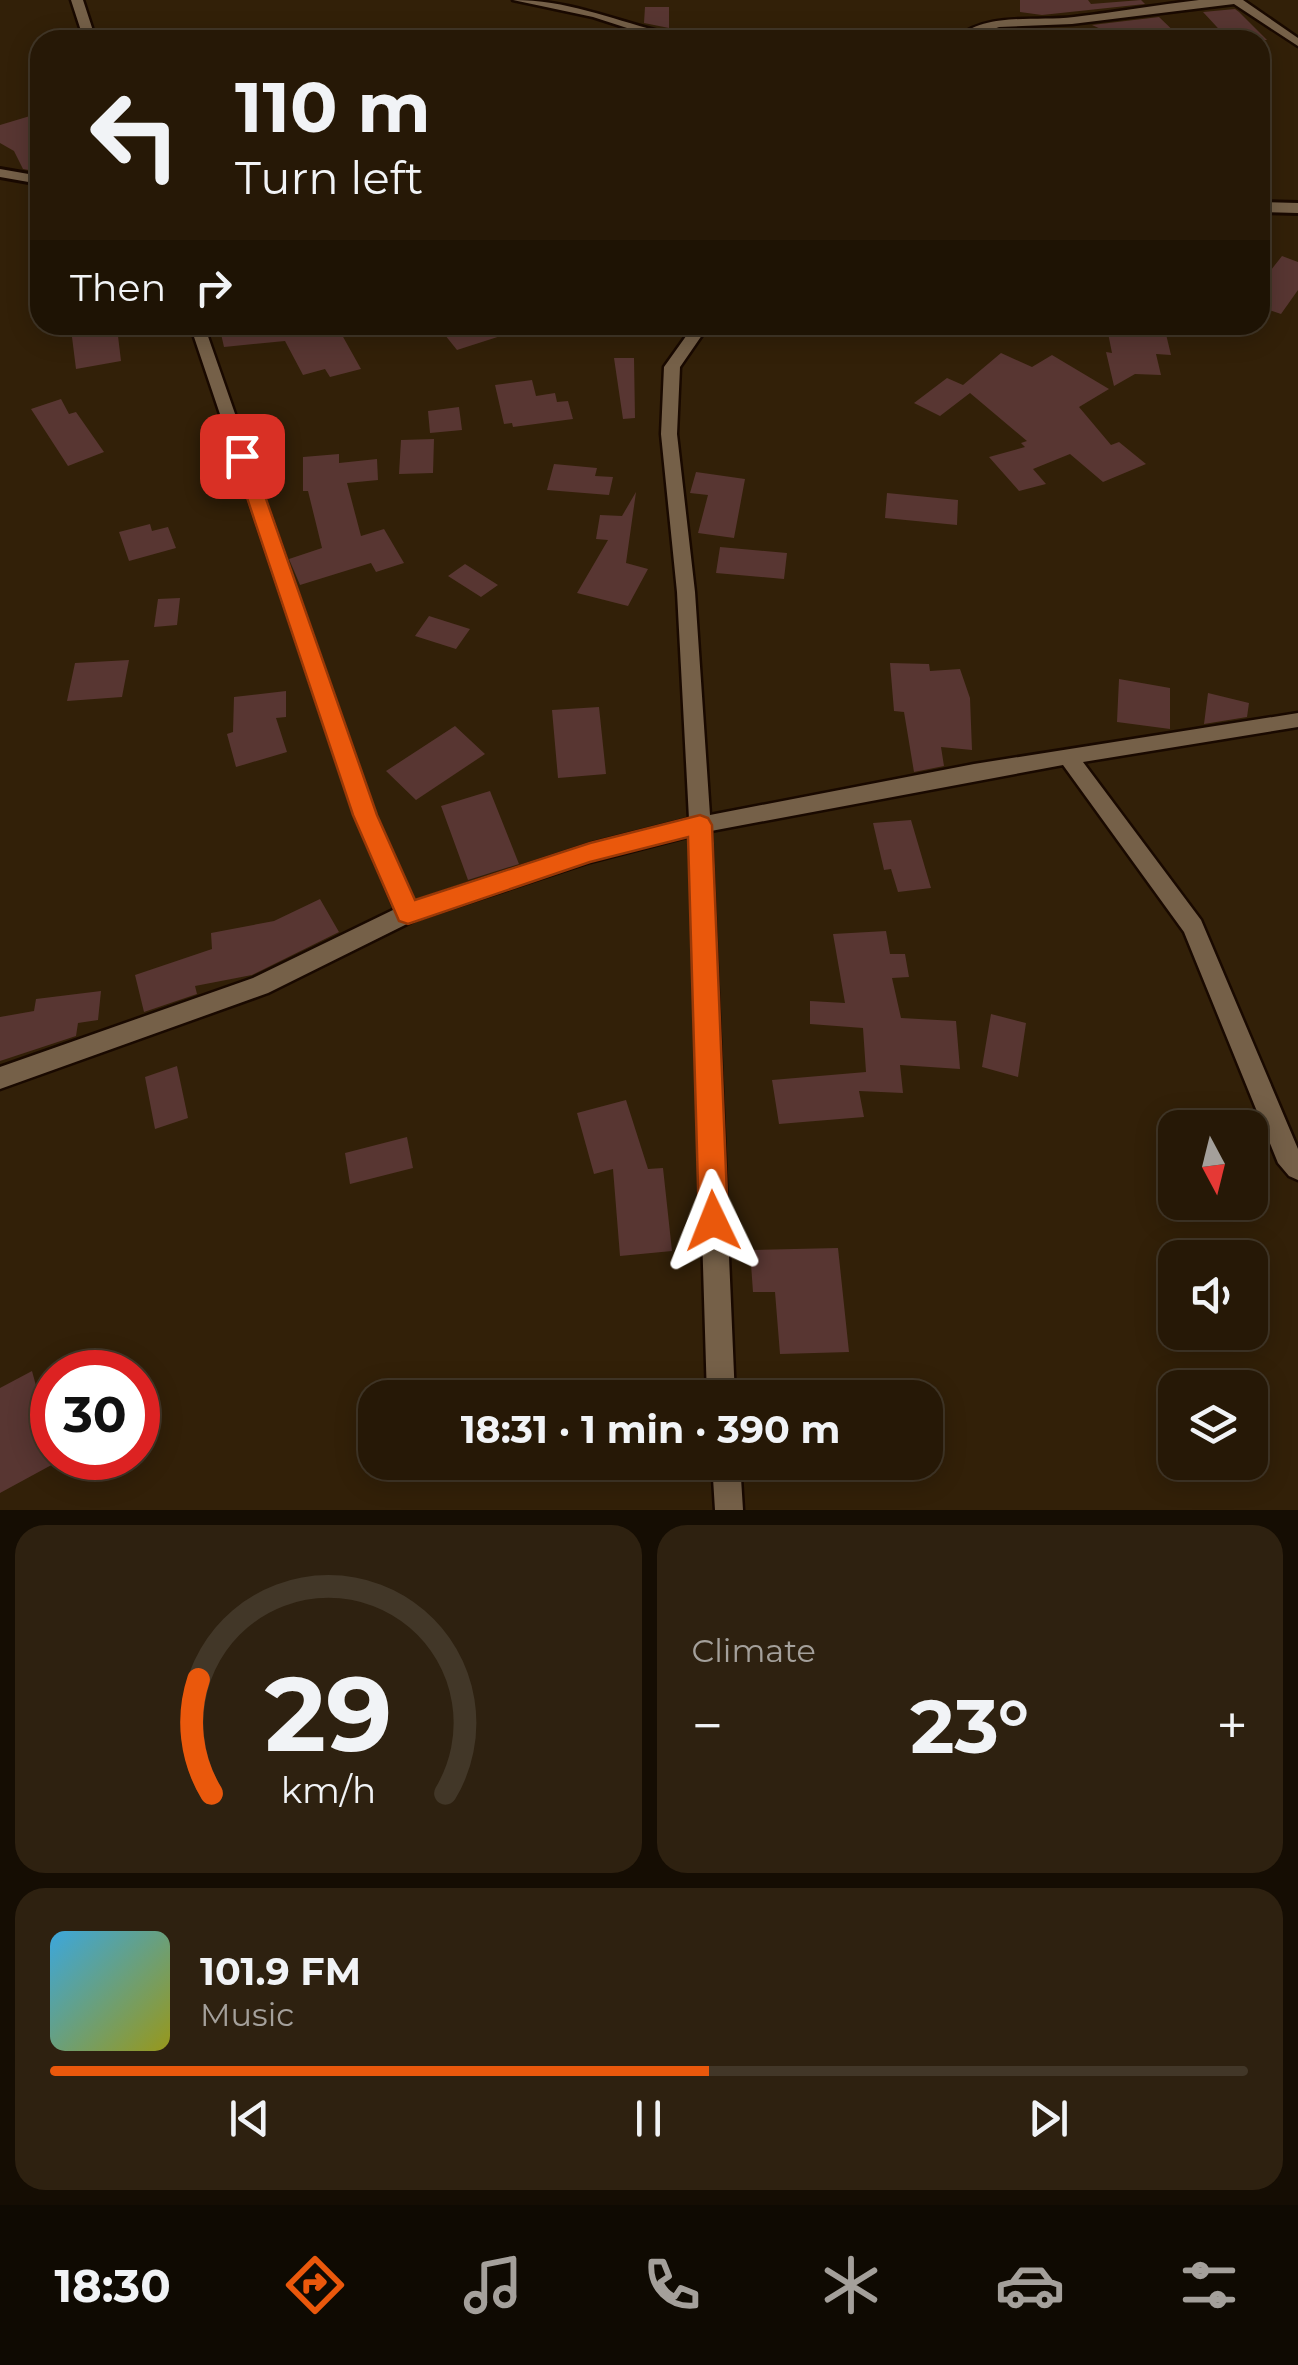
<!DOCTYPE html>
<html lang="en">
<head>
<meta charset="utf-8">
<style>
  body { margin:0; font-family:Montserrat,sans-serif; background:#2e2110; color:#f1f3f6; height:100vh; display:flex; flex-direction:column; font-size:38px; white-space:nowrap }
  * { box-sizing:border-box; margin:0 }
  p { font-size:32px; color:#a4a09b }
  .icon { flex:none; width:55px; height:55px; fill:none; stroke:currentColor; stroke-width:2; stroke-linecap:round; stroke-linejoin:round }
  .map { position:relative; height:1510px; overflow:hidden }
  .drawer { display:flex; flex-direction:column; gap:15px; padding:15px; background:#150d03; flex:1 }
  .drawer>* { flex:none }
  .hud { position:absolute; left:30px; top:30px; width:1240px; height:305px; border-radius:30px; box-shadow:0 5px 25px #0003,0 0 0 2px #423728; background:#261806; color:#f1f3f6; overflow:hidden }
  .needle { width:65px; rotate:173deg }
  .fabs { position:absolute; left:1158px; top:1110px; display:grid; gap:20px }
  .fabs a { display:grid; place-items:center; width:110px; height:110px; border-radius:20px; background:#261806; box-shadow:0 5px 25px #0003,0 0 0 2px #423728; font-size:50px }
  .speed { position:absolute; left:30px; top:1350px; display:flex; gap:20px; font-size:50px; font-weight:700; text-align:center }
  .speed>* { display:grid; place-content:center; width:130px; height:130px; border-radius:50%; background:#261806; box-shadow:0 5px 25px #0003,0 0 0 2px #423728; line-height:1 }
  .speed .limit { border:15px solid #d22; background:#fff; color:#111 }
  .pin { position:absolute; display:grid; place-items:center; width:85px; height:85px; color:#fff; margin:-42px; border-radius:20px; box-shadow:0 5px 15px #0006 }
  .me { position:absolute; width:110px; margin:-55px; rotate:358deg; stroke-linejoin:round; filter:drop-shadow(0 0 8px #0008) }
  .turn { display:flex; align-items:center; gap:35px; height:210px; padding:0 40px; font-size:45px }
  .turn .icon { width:130px; height:130px; stroke-width:2.5 }
  .turn b { display:block; font-size:70px; line-height:85px }
  .then { display:flex; align-items:center; height:95px; padding:0 40px; background:#0003; gap:20px; font-size:38px }
  .big { font-size:75px; font-weight:700; line-height:1.1 }
  .drawer .card { flex:1; display:flex; flex-direction:column; justify-content:center; gap:15px; min-width:0; padding:0 35px; border-radius:30px; background:#2e2110 }
  .drawer .dial { align-items:center; gap:0 }
  .dial svg { height:260px; overflow:visible; fill:none; stroke:#423728; stroke-width:7; stroke-linecap:round; text-anchor:middle }
  .dial text { fill:#f1f3f6; stroke:none }
  .song { display:flex; align-items:center; gap:30px }
  .cover { width:120px; height:120px; border-radius:15px; background:linear-gradient(135deg,hsl(200 70% 55%),hsl(60 70% 35%)) }
  .played { height:10px; border-radius:5px; background:linear-gradient(90deg,#ea580c 55%,#423728 55%) }
  .keys { display:flex; justify-content:space-around; direction:ltr }
  .heat { display:flex; justify-content:space-between; align-items:center; font-size:55px; direction:ltr }
  .drawer .tiles { flex:1; display:grid; gap:15px; grid-template-columns:1fr 1fr }
  .card:last-child { grid-column:span 2 }
  .trip { position:absolute; left:358px; top:1380px; width:585px; height:100px; border-radius:30px; background:#261806; box-shadow:0 5px 25px #0003,0 0 0 2px #423728; font-weight:700; line-height:100px; text-align:center }
  .menu { display:flex; height:160px; justify-content:space-around; align-items:center; background:#0f0a02; color:#a4a09b }
  .menu .icon { width:70px; height:70px }
  .menu .selected { color:#ea580c }
  .menu b { font-size:45px; color:#f1f3f6 }
  .map>svg:first-child { display:block }
  .building { fill:#583632 }
  .lines { fill:none; stroke-linecap:round; stroke-linejoin:round }
  .minor-casing { stroke:#190900; stroke-width:5 }
  .tertiary-casing { stroke:#190900; stroke-width:6 }
  .minor { fill:#756048; fill-rule:evenodd }
  .tertiary { fill:#756048; fill-rule:evenodd }
  .route { fill:#ea580c; stroke:#983908; stroke-width:2.5 }
</style>
</head>
<body>
<div class="map">
<svg width="1298" height="1510" viewBox="0 0 1298 1510">
  <rect width="100%" height="100%" fill="#322008"/>
  <path class="building" d="M 1020,0 L 1088,0 L 1091,4 L 1141,0 L 1145,4 L 1042,15 L 1020,12 Z
    M 645,7 L 669,7 L 669,28 L 644,23 Z
    M 1235,9 L 1239,12 L 1267,40 L 1229,40 L 1203,12 Z
    M 1159,17 L 1183,40 L 1125,40 L 1092,25 Z
    M 40,113 L 40,172 L 23,169 L 14,151 L 0,143 L 0,125 Z
    M 1282,256 L 1298,262 L 1298,290 L 1281,314 L 1260,307 L 1260,284 Z
    M 88,325 L 106,325 L 112,337 L 118,336 L 121,361 L 76,369 L 71,329 Z
    M 219,325 L 311,325 L 311,332 L 337,326 L 361,369 L 330,377 L 325,369 L 303,375 L 285,341 L 224,347 Z
    M 437,325 L 521,325 L 522,329 L 457,350 Z
    M 1107,328 L 1165,330 L 1171,355 L 1156,354 L 1161,375 L 1135,374 L 1114,386 L 1106,352 L 1112,353 Z
    M 1001,353 L 1032,367 L 1052,355 L 1109,389 L 1079,407 L 1111,445 L 1119,442 L 1146,464 L 1103,482 L 1070,454 L 1033,469 L 1046,484 L 1019,491 L 989,457 L 1025,447 L 1021,443 L 1027,441 L 970,393 L 940,416 L 914,403 L 947,378 L 963,385 Z
    M 614,358 L 634,358 L 635,418 L 623,419 Z
    M 532,380 L 536,396 L 555,393 L 557,402 L 568,401 L 573,419 L 513,427 L 512,423 L 504,424 L 495,385 Z
    M 61,399 L 69,414 L 76,412 L 104,452 L 68,466 L 31,409 Z
    M 459,407 L 462,430 L 430,433 L 428,411 Z
    M 434,439 L 433,473 L 399,474 L 401,440 Z
    M 339,454 L 339,463 L 377,459 L 378,480 L 347,483 L 361,536 L 384,529 L 404,563 L 376,572 L 371,563 L 300,585 L 289,559 L 322,548 L 308,491 L 303,491 L 303,457 Z
    M 554,464 L 597,468 L 595,476 L 613,477 L 609,495 L 547,490 Z
    M 696,472 L 745,479 L 734,538 L 698,533 L 708,495 L 690,493 Z
    M 636,492 L 626,563 L 648,569 L 628,606 L 577,593 L 608,540 L 596,539 L 600,515 L 622,516 Z
    M 887,493 L 958,500 L 957,525 L 885,518 Z
    M 150,524 L 152,531 L 168,527 L 176,548 L 129,561 L 119,532 Z
    M 720,547 L 787,553 L 784,579 L 716,573 Z
    M 465,564 L 498,585 L 481,597 L 448,576 Z
    M 180,598 L 177,625 L 154,627 L 158,599 Z
    M 429,616 L 470,629 L 456,649 L 415,636 Z
    M 129,660 L 122,697 L 67,701 L 75,663 Z
    M 890,663 L 929,664 L 930,671 L 960,669 L 970,698 L 972,750 L 941,747 L 944,766 L 914,772 L 904,712 L 894,711 Z
    M 1119,679 L 1170,688 L 1170,729 L 1117,722 Z
    M 286,691 L 286,717 L 276,718 L 287,752 L 236,767 L 227,734 L 233,732 L 234,697 Z
    M 1208,693 L 1249,703 L 1247,717 L 1204,724 Z
    M 599,707 L 606,774 L 558,778 L 552,710 Z
    M 455,726 L 485,754 L 416,800 L 386,771 Z
    M 490,791 L 519,864 L 468,880 L 441,806 Z
    M 911,820 L 931,888 L 898,892 L 891,869 L 884,870 L 873,823 Z
    M 320,899 L 339,932 L 252,975 L 195,986 L 197,994 L 144,1012 L 135,975 L 212,949 L 211,933 L 274,921 Z
    M 886,931 L 890,954 L 905,954 L 909,977 L 892,978 L 901,1018 L 956,1021 L 960,1069 L 900,1065 L 903,1093 L 859,1091 L 864,1117 L 779,1124 L 772,1080 L 866,1072 L 863,1028 L 810,1024 L 810,1001 L 845,1003 L 833,934 Z
    M 101,991 L 98,1020 L 78,1023 L 76,1036 L 0,1061 L 0,1017 L 34,1011 L 36,999 Z
    M 991,1014 L 1026,1023 L 1018,1077 L 982,1067 Z
    M 177,1066 L 188,1118 L 155,1129 L 145,1077 Z
    M 626,1100 L 648,1169 L 663,1168 L 672,1251 L 620,1256 L 613,1169 L 594,1174 L 577,1113 Z
    M 407,1137 L 413,1168 L 350,1184 L 345,1153 Z
    M 838,1248 L 849,1352 L 780,1354 L 775,1292 L 753,1292 L 750,1250 Z
    M 32,1371 L 52,1444 L 52,1458 L 57,1462 L 0,1493 L 0,1388 Z"/>
  <g class="lines">
    <g class="minor-casing">
      <path id="minor" d="M 71,0 L 83,0 L 96,40 L 84,40 Z
        M 513,0 C 567,0 608,18 658,31 C 673,35 690,33 703,40 L 658,38 L 593,17 Z
        M 1199,0 L 1243,0 L 1298,38 L 1298,46 L 1234,4 L 1072,24 L 999,27 L 967,40 L 953,40 C 987,11 1034,22 1074,17 C 1116,12 1157,5 1199,0 Z
        M 190,325 L 204,325 L 375,815 L 414,902 L 590,844 L 689,819 L 677,592 L 661,434 L 664,367 L 694,325 L 709,325 L 680,367 L 677,434 L 695,592 L 710,815 L 974,764 L 1298,713 L 1298,727 L 1083,762 L 1201,920 L 1298,1149 L 1298,1180 L 1289,1176 L 1278,1163 L 1184,932 L 1063,765 L 711,831 L 735,1398 L 707,1398 L 690,836 L 590,862 L 415,920 L 268,993 L 0,1089 L 0,1067 L 253,978 L 395,909 L 355,815 Z
        M 712,1462 L 740,1462 L 743,1510 L 715,1510 Z"/>
    </g>
    <g class="tertiary-casing">
      <path id="tertiary" d="M 0,169 L 40,176 L 40,184 L 0,177 Z
        M 1260,202 L 1298,203 L 1298,213 L 1260,212 Z"/>
    </g>
    <use href="#minor" class="minor"/>
    <use href="#tertiary" class="tertiary"/>
  </g>
  <path class="route" d="M 242,450 L 251,456 L 377,815 L 415,900 L 590,843 L 700,815 L 708,818 L 712,825 L 728,1221 L 723,1231 L 713,1235 L 703,1231 L 699,1221 L 688,837 L 590,862 L 408,924 L 399,921 L 353,815 L 233,456 Z"/>
</svg>
<div class="fabs">
<a><svg class="needle" viewBox="-14 -14 28 28"><path d="M0-13l5 13h-10z" fill="#e53935"/><path d="M0 13l5-13h-10z" fill="#a4a09b"/></svg></a>
<a><svg class="icon" aria-label="sound" viewBox="0 0 24 24"><path d="M4 9h4l5-4v14l-5-4H4zM17 9q2 3 0 6"/></svg></a>
<a><svg class="icon" aria-label="layers" viewBox="0 0 24 24"><path d="M12 4l9 5-9 5-9-5zM3 14l9 5 9-5"/></svg></a>
</div>
<div class="speed"><div class="limit">30</div></div>
<div class="pin" style="left:242px;top:456px;background:#d93025"><svg class="icon" aria-label="arrive" viewBox="0 0 24 24"><path d="M6 21V4h12l-3 4 3 4H6"/></svg></div>
<svg class="me" style="left:713px;top:1221px" viewBox="-20 -20 40 40"><path d="M0-17L14 15 0 8-14 15z" fill="#ea580c" stroke="#fff" stroke-width="4"/></svg>
<div class="trip">18:31 · 1 min · 390 m</div>
<div class="hud">
<div class="turn"><svg class="icon" aria-label="left" viewBox="0 0 24 24"><path d="M17 20v-9H6M10 6l-5 5 5 5"/></svg><div><b>110 m</b>Turn left</div></div>
<div class="then">Then<svg class="icon" aria-label="right" viewBox="0 0 24 24"><path d="M7 20v-9h11M14 6l5 5-5 5"/></svg></div>
</div>
</div>
<section class="drawer">
<div class="tiles">
<div class="card dial"><svg viewBox="0 0 100 80">
<path d="M14 69A42 42 0 1 1 86 69"/>
<path d="M14 69A42 42 0 0 1 10 34" stroke="#ea580c"/>
<text x="50" y="56" font-size="32" font-weight="700">29</text>
<text x="50" y="72" font-size="11">km/h</text>
</svg></div>
<div class="card"><p>Climate</p>
<div class="heat"><a>−</a><b class="big">23°</b><a>+</a></div>
</div>
<div class="card">
<div class="song"><i class="cover"></i><div><b>101.9 FM</b><p>Music</p></div></div>
<div class="played"></div>
<div class="keys"><svg class="icon" aria-label="previous" viewBox="0 0 24 24"><path d="M18 5L8 12l10 7zM5 5v14"/></svg><svg class="icon" aria-label="pause" viewBox="0 0 24 24"><path d="M8 5v14M16 5v14"/></svg><svg class="icon" aria-label="next" viewBox="0 0 24 24"><path d="M6 5l10 7-10 7zM19 5v14"/></svg></div>
</div>
</div>
</section>
<nav class="menu">
<b>18:30</b>
<svg class="icon selected" aria-label="directions" viewBox="0 0 24 24"><path d="M12 3l9 9-9 9-9-9zM9 14v-3h6M13 9l2 2-2 2"/></svg>
<svg class="icon" aria-label="music" viewBox="0 0 24 24"><path d="M9 18V5l10-2v13"/><circle cx="6" cy="18" r="3"/><circle cx="16" cy="16" r="3"/></svg>
<svg class="icon" aria-label="phone" viewBox="0 0 24 24"><path d="M5 4h4l2 5-3 2q2 4 5 5l2-3 5 2v4C11 20 4 13 5 4z"/></svg>
<svg class="icon" aria-label="climate" viewBox="0 0 24 24"><path d="M12 3v18M4 7l16 10M4 17L20 7"/></svg>
<svg class="icon" aria-label="car" viewBox="0 0 24 24"><path d="M5 17H2v-5l4-1 3-4h7l3 4 3 1v5h-3M9 17h6M6 11h13"/><circle cx="7" cy="17" r="2"/><circle cx="17" cy="17" r="2"/></svg>
<svg class="icon" aria-label="filters" viewBox="0 0 24 24"><path d="M4 7h16M4 17h16"/><circle cx="9" cy="7" r="2"/><circle cx="15" cy="17" r="2"/></svg>
</nav>
</body>
</html>
